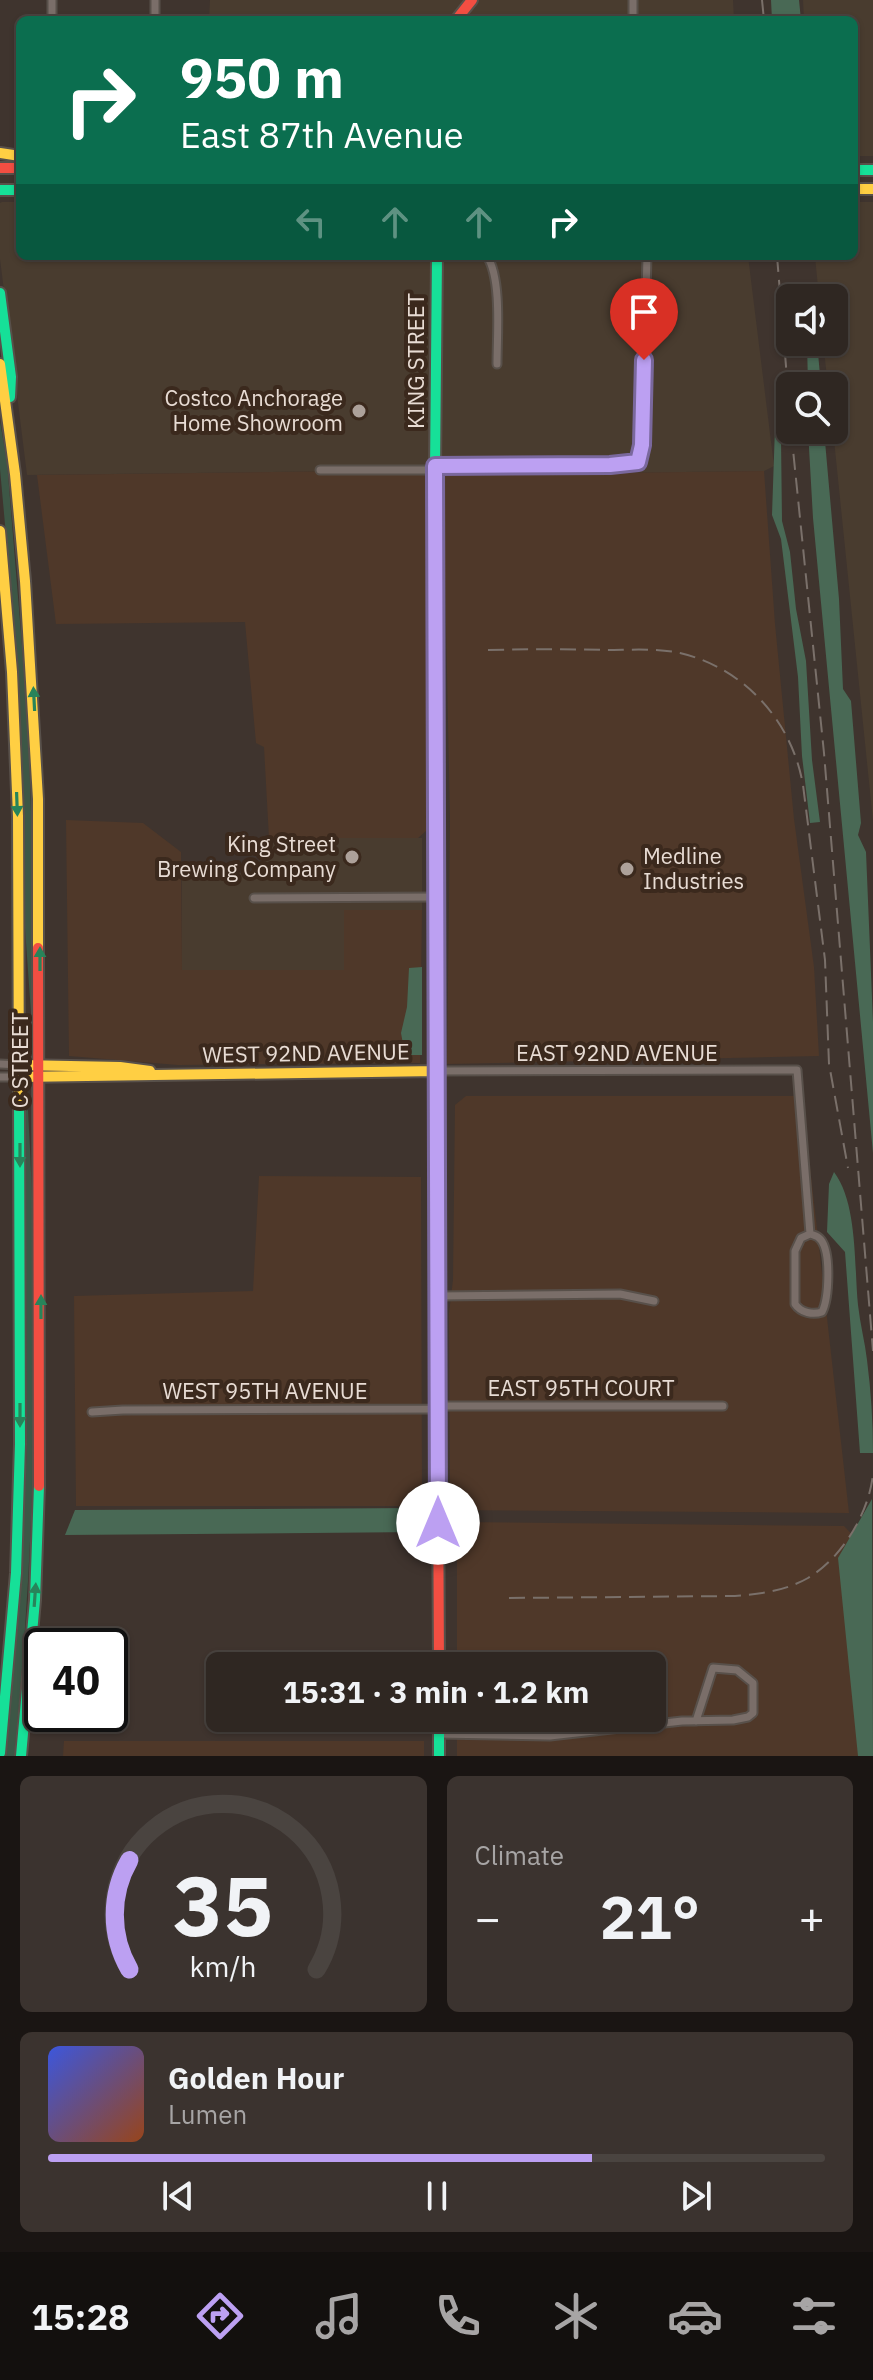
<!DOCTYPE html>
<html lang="en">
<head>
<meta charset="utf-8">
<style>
  body { margin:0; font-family:"IBM Plex Sans",sans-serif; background:#3b332f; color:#f1f3f6; height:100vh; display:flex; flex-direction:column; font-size:30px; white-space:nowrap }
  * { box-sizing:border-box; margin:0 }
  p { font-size:26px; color:#a7a5a5 }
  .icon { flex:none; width:44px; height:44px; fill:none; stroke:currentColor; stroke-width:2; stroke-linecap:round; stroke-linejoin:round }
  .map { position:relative; height:1756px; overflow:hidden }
  .panel { display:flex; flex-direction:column; gap:20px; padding:20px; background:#1a1513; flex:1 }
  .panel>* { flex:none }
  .top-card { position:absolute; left:16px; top:16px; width:842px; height:244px; border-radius:12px; box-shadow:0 2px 6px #0004,0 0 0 2px #4a4440; background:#0b6e4f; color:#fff; overflow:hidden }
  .buttons { position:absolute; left:776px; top:284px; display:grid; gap:16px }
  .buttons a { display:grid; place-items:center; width:72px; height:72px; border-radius:12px; background:#2f2722; box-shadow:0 2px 6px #0004,0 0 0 2px #4a4440; font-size:40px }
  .speed { position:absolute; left:24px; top:1628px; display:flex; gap:16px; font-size:40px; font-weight:700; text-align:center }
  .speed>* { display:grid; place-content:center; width:104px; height:104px; border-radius:50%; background:#2f2722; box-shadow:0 2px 6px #0004,0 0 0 2px #4a4440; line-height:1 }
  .speed .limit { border:4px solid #111; border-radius:12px; background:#fff; color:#111 }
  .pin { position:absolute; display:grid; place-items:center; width:68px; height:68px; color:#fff; margin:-82px -34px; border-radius:50% 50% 50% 0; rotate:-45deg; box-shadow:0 0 8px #0007 }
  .pin .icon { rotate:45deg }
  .me { position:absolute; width:88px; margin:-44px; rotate:0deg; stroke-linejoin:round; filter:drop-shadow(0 0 6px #0008) }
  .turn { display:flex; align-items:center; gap:28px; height:168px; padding:0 32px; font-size:36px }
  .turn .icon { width:104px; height:104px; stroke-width:2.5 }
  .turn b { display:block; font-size:56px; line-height:68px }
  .lanes { display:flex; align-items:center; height:76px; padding:0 32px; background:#0003; justify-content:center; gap:40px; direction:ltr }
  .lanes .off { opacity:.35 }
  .big { font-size:60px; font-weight:700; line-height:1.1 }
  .panel .card { flex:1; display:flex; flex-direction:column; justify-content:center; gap:12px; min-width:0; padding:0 28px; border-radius:12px; background:#3b332f }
  .panel .dial { align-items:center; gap:0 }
  .dial svg { height:208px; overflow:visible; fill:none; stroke:#4a4440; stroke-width:7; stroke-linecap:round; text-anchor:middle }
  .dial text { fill:#f1f3f6; stroke:none }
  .song { display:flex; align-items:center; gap:24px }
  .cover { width:96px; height:96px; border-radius:12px; background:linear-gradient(135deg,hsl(230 70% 55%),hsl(20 70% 35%)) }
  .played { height:8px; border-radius:4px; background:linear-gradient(90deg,#bca0f2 70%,#4a4440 70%) }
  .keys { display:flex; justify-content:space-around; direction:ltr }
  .heat { display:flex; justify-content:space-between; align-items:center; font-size:44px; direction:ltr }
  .panel .tiles { flex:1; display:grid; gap:20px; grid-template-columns:1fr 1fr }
  .card:last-child { grid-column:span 2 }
  .trip { position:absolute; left:206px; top:1652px; width:460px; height:80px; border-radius:12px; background:#2f2722; box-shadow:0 2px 6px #0004,0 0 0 2px #4a4440; font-weight:700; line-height:80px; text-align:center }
  .tabs { display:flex; height:128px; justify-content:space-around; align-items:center; background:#13100e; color:#a7a5a5 }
  .tabs .icon { width:56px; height:56px }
  .tabs .active { color:#bca0f2 }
  .tabs b { font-size:36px; color:#f1f3f6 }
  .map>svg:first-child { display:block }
  .commercial { fill:#493c2f }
  .built { fill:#4f3829 }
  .green { fill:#3d5746 }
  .forest { fill:#496955 }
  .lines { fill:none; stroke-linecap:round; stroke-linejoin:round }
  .street-casing { stroke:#58504a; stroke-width:11 }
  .fast-casing { stroke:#58504a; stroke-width:14 }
  .slow-casing { stroke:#58504a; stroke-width:14 }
  .jam-casing { stroke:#58504a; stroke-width:14 }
  .street { stroke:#7a6e69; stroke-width:7 }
  .fast { stroke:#16e098; stroke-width:10 }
  .slow { stroke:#ffcf43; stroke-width:10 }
  .jam { stroke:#f24e42; stroke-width:10 }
  .rail { stroke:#7a706a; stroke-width:2; stroke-dasharray:16 8; stroke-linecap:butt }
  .oneway { fill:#28845a }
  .route-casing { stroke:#7a689d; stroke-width:20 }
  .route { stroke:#bca0f2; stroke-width:14 }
  .poi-dot { fill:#ada19a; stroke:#3b291d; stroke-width:3 }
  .labels { text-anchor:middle; stroke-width:8; stroke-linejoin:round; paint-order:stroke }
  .street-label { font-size:22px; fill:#e8dcd4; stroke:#3b291d }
  .poi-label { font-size:22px; fill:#e8dcd4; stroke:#3b291d; text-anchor:end }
</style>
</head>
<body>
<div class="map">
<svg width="873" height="1756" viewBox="0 0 873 1756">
  <rect width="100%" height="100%" fill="#3f342e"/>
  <path class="commercial" d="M 210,0 L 733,0 L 734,20 L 209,20 Z
    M 803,0 L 873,0 L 873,156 L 854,156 L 854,20 L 804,20 Z
    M 2,202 L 20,202 L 20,256 L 748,256 L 774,466 L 764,471 L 443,475 L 427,470 L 27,475 L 0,259 L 0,203 Z
    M 854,202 L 873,202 L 873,821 L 833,430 L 834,386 L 828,386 L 823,342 L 834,342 L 834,298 L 819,298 L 815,256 L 854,256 Z
    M 263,838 L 422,838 L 422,910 L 344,910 L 344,970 L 182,970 L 182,873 L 262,873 Z"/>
  <path class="built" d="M 427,470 L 426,831 L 418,838 L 269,838 L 264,747 L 256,743 L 245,622 L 56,624 L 37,475 Z
    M 764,471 L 775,624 L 794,819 L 814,967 L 819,1056 L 447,1064 L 450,821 L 443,475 Z
    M 66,820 L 143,823 L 181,852 L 182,970 L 344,970 L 344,910 L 422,910 L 420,1063 L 178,1065 L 69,1056 Z
    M 466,1096 L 802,1096 L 849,1513 L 450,1510 L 449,1313 L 453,1280 L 455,1105 Z
    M 259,1176 L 421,1177 L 422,1506 L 76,1506 L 74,1296 L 253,1291 Z
    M 457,1522 L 844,1526 L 862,1545 L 873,1756 L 457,1756 L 457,1718 L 652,1718 L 652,1666 L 457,1666 Z
    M 64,1741 L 424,1741 L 424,1756 L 63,1756 Z"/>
  <path class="green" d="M 0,421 L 7,462 L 28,719 L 33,873 L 34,1027 L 32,1027 L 25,928 L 25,839 L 19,679 L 0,469 Z
    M 28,1110 C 40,1323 36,1536 15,1748 L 16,1756 L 6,1756 L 20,1601 L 27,1443 L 25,1111 Z"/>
  <path class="forest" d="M 771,0 L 799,0 L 801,20 L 772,20 Z
    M 807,342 L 817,342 L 821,386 L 808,386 Z
    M 775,427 L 781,438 L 782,521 L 790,552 L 796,609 L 806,661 L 812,760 L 820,822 L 810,823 L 802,756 L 798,677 L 781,539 L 772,515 Z
    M 808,430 L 824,430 L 839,599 L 843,689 L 851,701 L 861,823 L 858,835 L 866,852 L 873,1022 L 873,1153 L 813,518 Z
    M 422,967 L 422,1055 L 405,1055 L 401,1033 L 407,1007 L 409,968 Z
    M 834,1172 C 858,1204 854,1266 858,1305 C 860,1324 865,1342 867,1360 C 871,1391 873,1422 873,1453 L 860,1453 L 845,1252 L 827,1232 L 829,1184 Z
    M 872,1499 L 873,1756 L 858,1756 L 838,1558 Z
    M 418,1508 L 421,1532 L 65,1535 L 75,1510 Z"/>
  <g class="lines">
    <g class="street-casing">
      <path id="street" d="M 155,0 L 155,20
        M 633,0 L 633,20
        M 52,20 L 52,0
        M 487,256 C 502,279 497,336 497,364
        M 435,466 L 610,465 L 638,462 L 642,445 L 647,256
        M 320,470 L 435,470
        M 254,898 L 436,897
        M 0,1064 L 20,1065
        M 437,1071 L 797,1070 L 810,1234 L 801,1238 L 795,1251 L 795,1304 C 801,1313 813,1315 822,1312 C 829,1298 831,1253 821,1240 C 817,1235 816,1236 810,1234
        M 0,1077 L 19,1077
        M 437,1296 L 620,1294 L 654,1301
        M 438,1406 L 723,1406
        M 92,1412 L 123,1410 L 438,1409
        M 439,1734 L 550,1736 L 682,1721 L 733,1720 L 748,1717 L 753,1713 L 753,1683 L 737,1670 L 713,1668 L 696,1721"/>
    </g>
    <g class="fast-casing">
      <path id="fast" d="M 854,170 L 873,170
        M 0,190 L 20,190
        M 0,293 L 11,377 L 10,397
        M 437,931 L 435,470 L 437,256
        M 439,1718 L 439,1756
        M 0,1753 L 16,1573 L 20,1444 L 19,1102
        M 21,1756 L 35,1600 L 39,1486"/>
    </g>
    <g class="slow-casing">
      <path id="slow" d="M 0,153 L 20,156
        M 854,189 L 873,189
        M 0,364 L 15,474 L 25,581 L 38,799 L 38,948
        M 0,531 L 12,672 L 18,816 L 19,1102
        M 437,931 L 438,1481
        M 20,1065 L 120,1067 L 150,1071
        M 19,1077 L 437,1071"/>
    </g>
    <g class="jam-casing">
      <path id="jam" d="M 456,20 L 472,0
        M 0,168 L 20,168
        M 38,948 L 39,1486
        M 438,1481 L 439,1666"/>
    </g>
    <use href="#street" class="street"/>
    <use href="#fast" class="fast"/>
    <use href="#slow" class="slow"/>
    <use href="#jam" class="jam"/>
    <path class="rail" d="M 762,0 L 764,20
      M 777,256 L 790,415
      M 791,430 L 824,753 L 873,1351
      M 488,650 C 528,649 567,649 606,650 C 630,650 656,648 680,653 C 744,668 792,721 803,785 L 825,960 L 829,1064 L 848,1168
      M 509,1598 L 735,1596 C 760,1594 785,1591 808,1578 C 842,1558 869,1513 873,1474"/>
  </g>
  <defs><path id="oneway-solid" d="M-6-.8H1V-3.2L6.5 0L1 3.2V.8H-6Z" transform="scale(2)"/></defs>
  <g class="oneway">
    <use href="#oneway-solid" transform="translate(34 699) rotate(-93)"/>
    <use href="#oneway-solid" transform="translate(17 804) rotate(88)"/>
    <use href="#oneway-solid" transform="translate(40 959) rotate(-90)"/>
    <use href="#oneway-solid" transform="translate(20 1155) rotate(90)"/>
    <use href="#oneway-solid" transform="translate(41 1307) rotate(-90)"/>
    <use href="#oneway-solid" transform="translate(20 1415) rotate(90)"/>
    <use href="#oneway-solid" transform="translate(35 1595) rotate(-86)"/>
  </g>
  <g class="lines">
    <g class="route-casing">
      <path id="route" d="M 438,1523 L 435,466 L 610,465 L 638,462 L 642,445 L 644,360"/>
    </g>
    <use href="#route" class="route"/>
  </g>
  <g class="poi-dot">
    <circle cx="359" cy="411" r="8"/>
    <circle cx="352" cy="857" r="8"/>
    <circle cx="627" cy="869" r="8"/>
  </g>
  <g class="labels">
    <g class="street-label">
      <text transform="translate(416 361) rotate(-90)" y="8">KING STREET</text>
      <text transform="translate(306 1053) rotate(-1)" y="8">WEST 92ND AVENUE</text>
      <text x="617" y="1061">EAST 92ND AVENUE</text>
      <text transform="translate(20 1060) rotate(-90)" y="8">C STREET</text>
      <text x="581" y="1396">EAST 95TH COURT</text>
      <text x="265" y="1399">WEST 95TH AVENUE</text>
    </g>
    <g class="poi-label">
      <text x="343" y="406">Costco Anchorage<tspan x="343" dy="25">Home Showroom</tspan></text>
      <text x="336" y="852">King Street<tspan x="336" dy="25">Brewing Company</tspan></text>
      <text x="643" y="864" text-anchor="start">Medline<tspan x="643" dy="25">Industries</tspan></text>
    </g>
  </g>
</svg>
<div class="buttons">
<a><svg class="icon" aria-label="sound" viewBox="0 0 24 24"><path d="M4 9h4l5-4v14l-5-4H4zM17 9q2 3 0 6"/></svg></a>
<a><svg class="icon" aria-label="search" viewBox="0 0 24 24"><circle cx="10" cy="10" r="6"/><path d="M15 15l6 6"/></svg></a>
</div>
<div class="speed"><div class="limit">40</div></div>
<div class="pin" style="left:644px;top:360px;background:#d93025"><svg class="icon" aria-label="arrive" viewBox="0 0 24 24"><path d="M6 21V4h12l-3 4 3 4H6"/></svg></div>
<svg class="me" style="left:438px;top:1523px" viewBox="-20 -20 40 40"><circle r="19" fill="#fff"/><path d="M0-13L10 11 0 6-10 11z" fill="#bca0f2"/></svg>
<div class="trip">15:31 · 3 min · 1.2 km</div>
<div class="top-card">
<div class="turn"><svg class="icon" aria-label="right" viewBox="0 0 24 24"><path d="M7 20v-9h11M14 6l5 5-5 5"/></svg><div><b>950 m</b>East 87th Avenue</div></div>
<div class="lanes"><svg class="icon off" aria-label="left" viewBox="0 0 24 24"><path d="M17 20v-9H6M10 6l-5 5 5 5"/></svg><svg class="icon off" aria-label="ahead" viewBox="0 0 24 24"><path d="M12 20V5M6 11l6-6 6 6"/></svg><svg class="icon off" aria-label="ahead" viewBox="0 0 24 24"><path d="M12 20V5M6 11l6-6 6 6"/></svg><svg class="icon" aria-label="right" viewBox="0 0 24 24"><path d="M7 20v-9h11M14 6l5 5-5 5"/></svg></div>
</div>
</div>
<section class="panel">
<div class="tiles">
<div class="card dial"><svg viewBox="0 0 100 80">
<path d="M14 69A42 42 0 1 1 86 69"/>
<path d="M14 69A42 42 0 0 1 14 27" stroke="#bca0f2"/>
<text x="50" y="56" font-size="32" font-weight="700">35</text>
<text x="50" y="72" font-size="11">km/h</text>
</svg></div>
<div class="card"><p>Climate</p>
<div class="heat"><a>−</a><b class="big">21°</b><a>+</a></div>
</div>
<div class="card">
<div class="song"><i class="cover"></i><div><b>Golden Hour</b><p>Lumen</p></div></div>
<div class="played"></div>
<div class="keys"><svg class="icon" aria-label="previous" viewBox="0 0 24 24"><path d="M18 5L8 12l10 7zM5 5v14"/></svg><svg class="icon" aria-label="pause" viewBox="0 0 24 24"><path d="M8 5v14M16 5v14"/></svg><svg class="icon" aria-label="next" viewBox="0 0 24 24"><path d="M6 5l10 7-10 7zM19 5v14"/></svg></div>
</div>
</div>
</section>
<nav class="tabs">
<b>15:28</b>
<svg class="icon active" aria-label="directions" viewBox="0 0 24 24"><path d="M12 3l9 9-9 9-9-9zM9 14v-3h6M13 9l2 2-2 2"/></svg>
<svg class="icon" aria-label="music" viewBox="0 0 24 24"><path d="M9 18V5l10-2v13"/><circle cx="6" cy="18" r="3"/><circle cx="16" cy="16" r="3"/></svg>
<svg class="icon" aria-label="phone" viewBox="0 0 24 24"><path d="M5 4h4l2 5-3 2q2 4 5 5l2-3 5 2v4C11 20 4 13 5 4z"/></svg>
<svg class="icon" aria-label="climate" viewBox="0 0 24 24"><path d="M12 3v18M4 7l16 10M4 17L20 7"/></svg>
<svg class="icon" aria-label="car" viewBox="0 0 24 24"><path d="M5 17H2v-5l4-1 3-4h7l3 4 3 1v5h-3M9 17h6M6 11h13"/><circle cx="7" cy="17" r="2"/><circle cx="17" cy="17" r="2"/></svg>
<svg class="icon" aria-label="filters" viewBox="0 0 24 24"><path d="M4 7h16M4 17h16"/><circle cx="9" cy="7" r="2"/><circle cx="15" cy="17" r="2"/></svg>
</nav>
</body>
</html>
